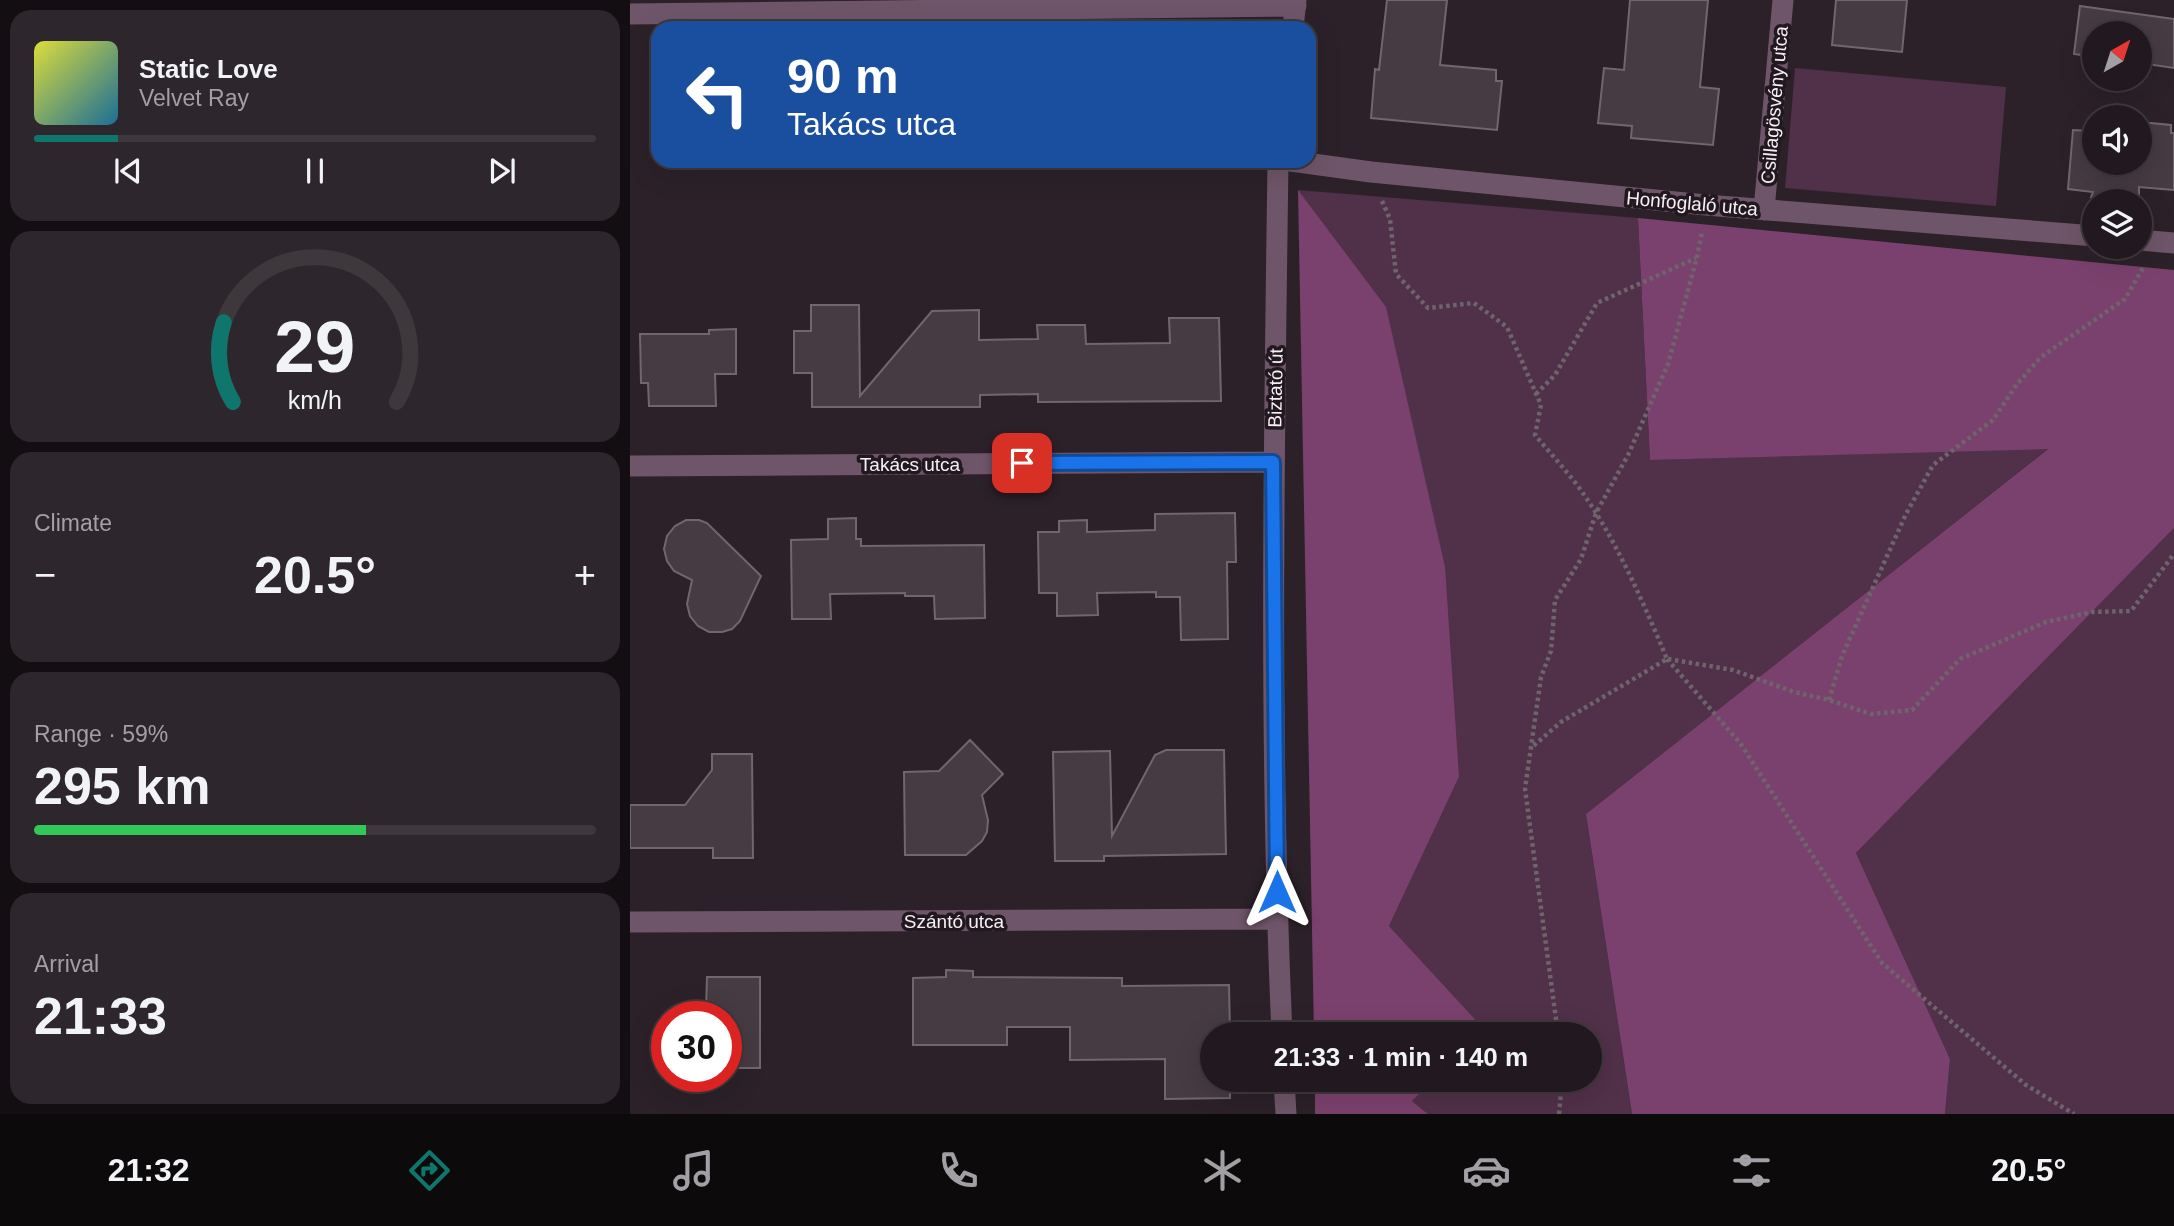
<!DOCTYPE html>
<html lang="en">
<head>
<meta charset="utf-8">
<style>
  body { margin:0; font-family:Helvetica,sans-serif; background:#2d262c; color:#f1f3f6; height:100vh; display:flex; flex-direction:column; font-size:26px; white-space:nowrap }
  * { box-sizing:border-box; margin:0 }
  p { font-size:23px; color:#a2a0a4 }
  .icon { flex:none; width:38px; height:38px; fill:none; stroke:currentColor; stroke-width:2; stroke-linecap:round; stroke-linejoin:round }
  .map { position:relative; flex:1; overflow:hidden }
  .side { display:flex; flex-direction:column; gap:10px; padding:10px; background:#120e11; width:630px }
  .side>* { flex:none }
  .guide { position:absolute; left:21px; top:21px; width:665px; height:147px; border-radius:21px; box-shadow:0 7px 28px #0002,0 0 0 2px #3e383d; background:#1a4fa0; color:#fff; overflow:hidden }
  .needle { width:46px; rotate:39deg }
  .fabs { position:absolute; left:1452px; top:21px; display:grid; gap:14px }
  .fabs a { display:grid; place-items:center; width:70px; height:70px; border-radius:50%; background:#21191f; box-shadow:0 7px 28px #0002,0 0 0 2px #3e383d; font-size:35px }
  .speed { position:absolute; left:21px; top:1001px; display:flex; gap:14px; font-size:35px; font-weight:700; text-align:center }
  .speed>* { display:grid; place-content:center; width:91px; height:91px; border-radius:50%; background:#21191f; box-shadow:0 7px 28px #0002,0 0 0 2px #3e383d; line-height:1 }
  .speed .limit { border:10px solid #d22; background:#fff; color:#111 }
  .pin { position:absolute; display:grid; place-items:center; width:60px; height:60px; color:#fff; margin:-30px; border-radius:14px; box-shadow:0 4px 10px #0006 }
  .me { position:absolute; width:77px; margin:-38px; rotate:0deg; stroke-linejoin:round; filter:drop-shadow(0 0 5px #0008) }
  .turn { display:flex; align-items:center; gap:24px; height:147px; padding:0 21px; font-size:32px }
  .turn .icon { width:91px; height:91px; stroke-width:2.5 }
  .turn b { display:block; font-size:49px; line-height:60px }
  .big { font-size:52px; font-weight:800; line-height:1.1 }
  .side .widget { flex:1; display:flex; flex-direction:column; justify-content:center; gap:10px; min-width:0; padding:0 24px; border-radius:21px; background:#2d262c }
  .side .dial { align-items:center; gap:0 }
  .dial svg { height:182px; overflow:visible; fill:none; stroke:#3e383d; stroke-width:7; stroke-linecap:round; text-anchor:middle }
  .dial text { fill:#f1f3f6; stroke:none }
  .song { display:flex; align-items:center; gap:21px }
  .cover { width:84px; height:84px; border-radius:10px; background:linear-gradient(135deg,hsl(60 70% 55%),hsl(200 70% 35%)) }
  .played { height:7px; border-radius:4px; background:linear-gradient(90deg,#0f766e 15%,#3e383d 15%) }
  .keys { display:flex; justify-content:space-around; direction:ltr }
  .heat { display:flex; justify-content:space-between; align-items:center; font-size:38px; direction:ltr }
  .charge { height:10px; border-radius:5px; background:linear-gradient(90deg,#34c759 59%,#3e383d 0) }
  .trip { position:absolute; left:570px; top:1022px; width:402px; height:70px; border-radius:35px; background:#21191f; box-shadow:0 7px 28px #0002,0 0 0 2px #3e383d; font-weight:800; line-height:70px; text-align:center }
  .menu { display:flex; height:112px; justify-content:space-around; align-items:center; background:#0d0a0c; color:#a2a0a4 }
  .menu .icon { width:49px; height:49px }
  .menu .on { color:#0f766e }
  .menu b { font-size:32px; color:#f1f3f6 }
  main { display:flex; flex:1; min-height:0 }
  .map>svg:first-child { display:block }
  .green { fill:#513049 }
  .forest { fill:#7b416e }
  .building { fill:#463a43; stroke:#71656e; stroke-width:2 }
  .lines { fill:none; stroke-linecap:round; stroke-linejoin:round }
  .path { stroke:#6e646b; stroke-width:4.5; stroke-dasharray:3.5 3.5; stroke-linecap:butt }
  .minor { stroke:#6f5569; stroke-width:21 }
  .route-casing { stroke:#114b97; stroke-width:18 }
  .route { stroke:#1a73e8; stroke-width:12 }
  .labels { text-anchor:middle; stroke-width:7; stroke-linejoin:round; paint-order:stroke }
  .street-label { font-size:19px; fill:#f6eff4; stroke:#22181f }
</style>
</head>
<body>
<main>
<section class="side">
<div class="widget">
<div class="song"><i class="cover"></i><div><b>Static Love</b><p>Velvet Ray</p></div></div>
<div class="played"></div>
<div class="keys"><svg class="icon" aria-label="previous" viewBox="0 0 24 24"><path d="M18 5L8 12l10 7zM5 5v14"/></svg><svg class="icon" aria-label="pause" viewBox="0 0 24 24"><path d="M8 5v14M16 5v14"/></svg><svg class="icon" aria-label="next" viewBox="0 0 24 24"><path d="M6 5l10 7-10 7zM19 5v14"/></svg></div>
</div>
<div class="widget dial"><svg viewBox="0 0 100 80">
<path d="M14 69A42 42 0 1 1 86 69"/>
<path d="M14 69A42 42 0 0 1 10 34" stroke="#0f766e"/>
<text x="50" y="56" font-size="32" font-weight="700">29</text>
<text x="50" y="72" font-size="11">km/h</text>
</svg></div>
<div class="widget"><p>Climate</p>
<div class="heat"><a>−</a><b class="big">20.5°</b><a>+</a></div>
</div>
<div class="widget"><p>Range · 59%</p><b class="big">295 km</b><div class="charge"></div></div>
<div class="widget"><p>Arrival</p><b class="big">21:33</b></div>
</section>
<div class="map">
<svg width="1544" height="1114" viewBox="0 0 1544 1114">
  <rect width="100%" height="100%" fill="#2c2129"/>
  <path class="green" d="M 1165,68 L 1376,87 L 1366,206 L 1155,188 Z
    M 668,190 L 1008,218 L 1020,460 L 1419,448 L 956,814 L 1002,1114 L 798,1114 L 782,1101 L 804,1080 L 961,1080 L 961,1034 L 851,1034 L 855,1030 L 759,926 L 829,777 Z
    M 1544,528 L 1544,1114 L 1315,1114 L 1320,1059 L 1226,853 Z"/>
  <path class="forest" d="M 668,190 L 756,307 L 815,567 L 829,777 L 759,926 L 855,1030 L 851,1034 L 684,1034 Z
    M 1008,218 L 1544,270 L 1544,528 L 1226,853 L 1320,1059 L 1315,1114 L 1002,1114 L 956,814 L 1418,449 L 1020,460 Z
    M 685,1080 L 804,1080 L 782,1101 L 798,1114 L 685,1114 Z"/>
  <path class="building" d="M 757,0 L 817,0 L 810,65 L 866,70 L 866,81 L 872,81 L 867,130 L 741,118 L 745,69 L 749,70 Z
    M 1000,0 L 1078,0 L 1070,87 L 1089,89 L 1083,145 L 1001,138 L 1002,126 L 968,123 L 974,68 L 994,70 Z
    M 1206,0 L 1277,0 L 1272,52 L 1202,45 Z
    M 1450,6 L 1544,19 L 1544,68 L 1510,63 L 1510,33 L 1465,33 L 1465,57 L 1444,54 Z
    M 1510,122 L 1541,125 L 1541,133 L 1544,133 L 1544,190 L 1509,187 L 1509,201 L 1461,197 L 1463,192 L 1438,189 L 1443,130 L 1465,131 L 1465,163 L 1510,163 Z
    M 181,305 L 229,305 L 230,396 L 302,311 L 349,310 L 349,340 L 408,339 L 407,325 L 455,325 L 456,344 L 540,343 L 539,318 L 589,318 L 591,401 L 408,402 L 408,394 L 350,395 L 350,407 L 182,407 L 182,373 L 164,373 L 164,331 L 181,331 Z
    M 106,329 L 106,374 L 85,374 L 86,406 L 19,406 L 18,383 L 11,383 L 10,334 L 79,334 L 79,330 Z
    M 605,513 L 606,562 L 597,562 L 598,639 L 551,640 L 550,597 L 526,597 L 526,592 L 467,593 L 468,615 L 427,616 L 427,593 L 409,593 L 408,532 L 429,532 L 429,521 L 457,520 L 457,532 L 525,530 L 525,514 Z
    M 226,518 L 226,539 L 231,539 L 231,546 L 354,545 L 355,618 L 305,619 L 304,596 L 275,596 L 275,593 L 200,594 L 201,619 L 162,619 L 161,540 L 198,539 L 198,519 Z
    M 56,520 L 69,520 L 77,523 L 131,576 L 110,621 L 102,629 L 92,632 L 79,632 L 68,626 L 60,616 L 57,604 L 62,580 L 44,571 L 37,561 L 34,549 L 37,536 L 45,526 Z
    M 340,740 L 373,774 L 352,795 L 358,820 L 357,832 L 352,841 L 336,855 L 275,855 L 274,772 L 309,771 Z
    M 536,750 L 594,750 L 596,854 L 474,856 L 474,861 L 425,861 L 423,752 L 480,751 L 482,836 L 525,755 Z
    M 82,754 L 122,754 L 123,858 L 83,858 L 83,848 L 0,848 L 0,805 L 55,805 L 82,770 Z
    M 316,970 L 343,971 L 343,977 L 492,978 L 492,986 L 599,985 L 600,1034 L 583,1034 L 583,1080 L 600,1080 L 600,1098 L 535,1099 L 535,1059 L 440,1060 L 440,1027 L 377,1027 L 377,1045 L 283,1045 L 283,978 L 316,977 Z
    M 77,977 L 130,977 L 130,1068 L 96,1068 L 96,1017 L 92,1017 L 92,1009 L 76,1009 Z"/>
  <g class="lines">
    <path class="path" d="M 752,201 L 760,219 L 766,274 L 798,308 L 844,303 L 877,327 L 911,405 L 905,435 C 920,453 936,470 950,489 C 986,539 1013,602 1037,659 L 931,722 L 902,747
      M 906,394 L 925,375 L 967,303 L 1066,258
      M 1037,659 L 1110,743 L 1252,963 L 1396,1085 L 1444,1114
      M 1038,659 L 1103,670 L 1164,692 L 1199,700 L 1241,714 L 1282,710 L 1330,659 L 1416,622 L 1462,612 L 1501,611 L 1544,554
      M 1199,700 L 1212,656 L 1276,514 L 1303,465 L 1363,420 L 1387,384 L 1411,357 L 1495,299 L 1514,266
      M 928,1034 L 895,789 L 911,677 L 921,651 L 925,600 L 951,559 L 966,513 L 998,455 L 1038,364 L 1067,257 L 1072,232
      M 929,1114 L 932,1080"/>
    <path class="minor" d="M 0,14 L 666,6
      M 663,28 L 666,0
      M 648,161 C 644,452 639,744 652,1034
      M 661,161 L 741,172 L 1076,205 L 1465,236
      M 1134,210 L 1153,0
      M 1510,240 L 1544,243
      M 0,466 L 643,462
      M 0,922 L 647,919
      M 654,1080 L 656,1114"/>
  </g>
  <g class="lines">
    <g class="route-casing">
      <path id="route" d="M 392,463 L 643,462 L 647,892"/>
    </g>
    <use href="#route" class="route"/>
  </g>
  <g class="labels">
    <g class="street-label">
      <text transform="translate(1144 105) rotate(-85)" y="7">Csillagösvény utca</text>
      <text transform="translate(1062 203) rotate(5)" y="7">Honfoglaló utca</text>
      <text transform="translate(645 388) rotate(-89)" y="7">Biztató út</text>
      <text x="280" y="471">Takács utca</text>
      <text x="324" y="928">Szántó utca</text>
    </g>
  </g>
</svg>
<div class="fabs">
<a><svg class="needle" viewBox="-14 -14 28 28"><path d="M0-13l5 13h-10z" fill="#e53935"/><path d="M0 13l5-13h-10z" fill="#a2a0a4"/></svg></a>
<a><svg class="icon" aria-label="sound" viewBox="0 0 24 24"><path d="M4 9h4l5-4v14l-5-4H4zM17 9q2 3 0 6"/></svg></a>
<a><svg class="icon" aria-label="layers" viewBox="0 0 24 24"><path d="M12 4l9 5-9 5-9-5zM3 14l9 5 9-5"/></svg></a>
</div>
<div class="speed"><div class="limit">30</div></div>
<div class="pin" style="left:392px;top:463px;background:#d93025"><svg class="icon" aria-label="arrive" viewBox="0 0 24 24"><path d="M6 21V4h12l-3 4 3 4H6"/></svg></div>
<svg class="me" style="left:647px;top:892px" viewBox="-20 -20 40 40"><path d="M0-17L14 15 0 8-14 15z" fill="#1a73e8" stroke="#fff" stroke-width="4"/></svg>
<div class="trip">21:33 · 1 min · 140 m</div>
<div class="guide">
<div class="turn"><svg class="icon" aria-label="left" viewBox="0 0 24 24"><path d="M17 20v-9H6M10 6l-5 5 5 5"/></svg><div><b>90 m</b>Takács utca</div></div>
</div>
</div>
</main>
<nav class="menu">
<b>21:32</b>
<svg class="icon on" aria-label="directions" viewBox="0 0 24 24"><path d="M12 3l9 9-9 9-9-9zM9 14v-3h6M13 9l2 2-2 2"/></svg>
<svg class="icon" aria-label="music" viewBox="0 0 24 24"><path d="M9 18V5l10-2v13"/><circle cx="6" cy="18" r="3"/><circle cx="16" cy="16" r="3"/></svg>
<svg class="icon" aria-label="phone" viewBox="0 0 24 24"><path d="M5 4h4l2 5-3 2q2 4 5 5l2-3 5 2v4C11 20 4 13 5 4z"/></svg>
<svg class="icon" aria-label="climate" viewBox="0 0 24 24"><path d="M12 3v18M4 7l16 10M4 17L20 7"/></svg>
<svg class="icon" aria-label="car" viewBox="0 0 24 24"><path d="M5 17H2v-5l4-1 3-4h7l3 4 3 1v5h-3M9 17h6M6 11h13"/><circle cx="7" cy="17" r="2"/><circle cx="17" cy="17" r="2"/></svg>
<svg class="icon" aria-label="filters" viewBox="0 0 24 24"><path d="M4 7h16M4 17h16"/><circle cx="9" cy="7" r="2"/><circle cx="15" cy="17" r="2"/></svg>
<b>20.5°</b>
</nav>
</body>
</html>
